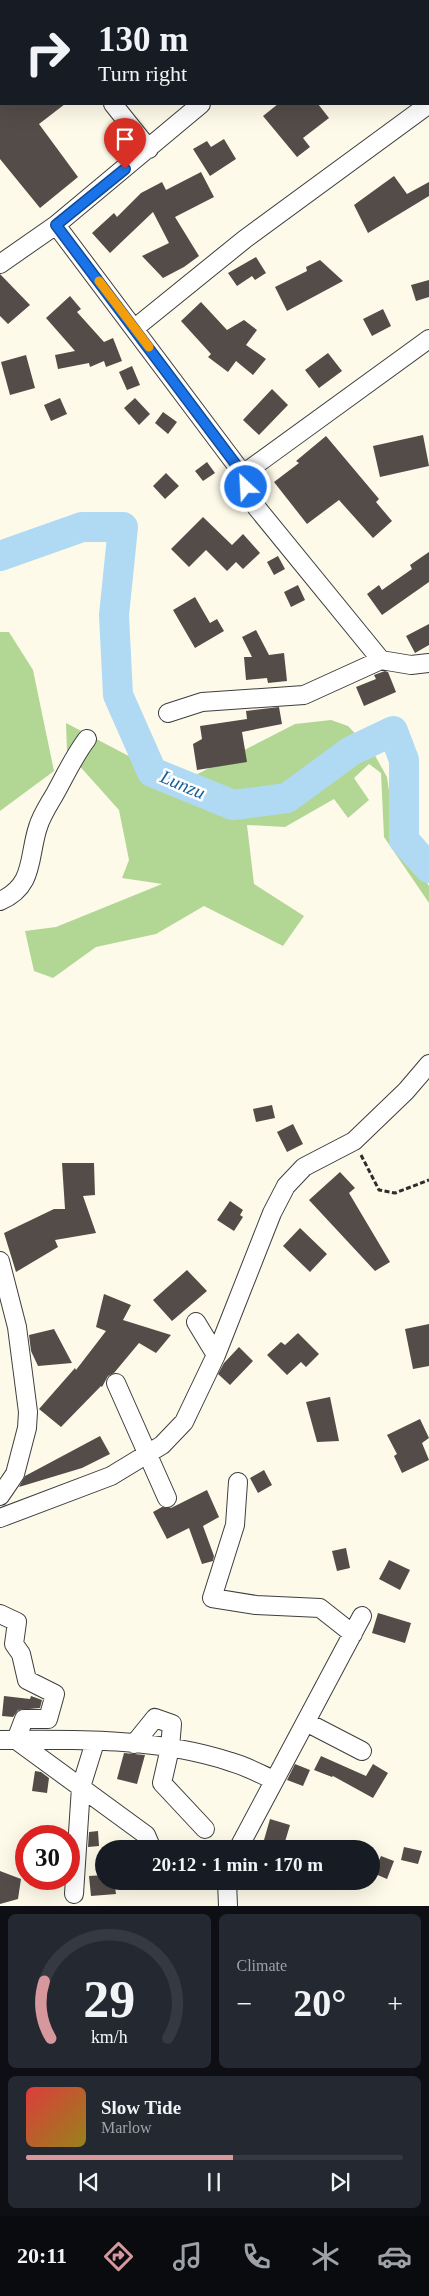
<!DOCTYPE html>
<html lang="en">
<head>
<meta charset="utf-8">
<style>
  body { margin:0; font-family:"Times New Roman",serif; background:#242831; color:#f1f3f6; height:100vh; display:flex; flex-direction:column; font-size:19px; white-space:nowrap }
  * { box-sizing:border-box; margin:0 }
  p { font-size:16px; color:#9ea1a6 }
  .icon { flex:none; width:28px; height:28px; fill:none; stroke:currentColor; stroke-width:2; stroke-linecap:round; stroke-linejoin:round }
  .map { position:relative; height:1906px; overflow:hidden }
  .sheet { display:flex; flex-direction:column; gap:8px; padding:8px; background:#0d0f14; flex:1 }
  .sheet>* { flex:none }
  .hud { position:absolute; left:0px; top:0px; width:430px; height:105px; box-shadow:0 5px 20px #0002; background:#171b24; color:#f1f3f6; overflow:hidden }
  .speed { position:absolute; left:15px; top:1825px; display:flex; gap:10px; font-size:25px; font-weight:700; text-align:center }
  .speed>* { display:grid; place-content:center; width:65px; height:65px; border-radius:50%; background:#171b24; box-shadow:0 5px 20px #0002; line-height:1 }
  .speed .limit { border:8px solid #d22; background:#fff; color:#111 }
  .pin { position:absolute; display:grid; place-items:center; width:42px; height:42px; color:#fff; margin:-51px -21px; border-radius:50% 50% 50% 0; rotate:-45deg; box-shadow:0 0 5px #0007 }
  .pin .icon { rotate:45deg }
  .me { position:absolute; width:55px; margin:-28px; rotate:335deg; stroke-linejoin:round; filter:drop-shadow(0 0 4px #0008) }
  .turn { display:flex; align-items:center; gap:18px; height:105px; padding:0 15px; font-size:22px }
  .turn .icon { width:65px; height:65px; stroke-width:2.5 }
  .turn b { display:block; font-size:35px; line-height:42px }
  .big { font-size:38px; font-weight:600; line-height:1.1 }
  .sheet .card { flex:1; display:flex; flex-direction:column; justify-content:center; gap:8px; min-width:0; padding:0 18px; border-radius:8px; background:#242831 }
  .sheet .dial { align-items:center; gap:0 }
  .dial svg { height:130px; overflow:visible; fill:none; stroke:#363941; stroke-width:7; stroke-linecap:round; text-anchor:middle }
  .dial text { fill:#f1f3f6; stroke:none }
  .song { display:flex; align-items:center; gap:15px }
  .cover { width:60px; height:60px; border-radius:8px; background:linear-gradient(135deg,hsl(0 70% 55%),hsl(50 70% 35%)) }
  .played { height:5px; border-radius:2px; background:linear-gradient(90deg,#d6989c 55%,#363941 55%) }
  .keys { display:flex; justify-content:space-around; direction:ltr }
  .heat { display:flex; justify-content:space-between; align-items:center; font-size:28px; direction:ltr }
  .sheet .tiles { flex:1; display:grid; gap:8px; grid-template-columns:1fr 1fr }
  .card:last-child { grid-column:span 2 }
  .trip { position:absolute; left:95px; top:1840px; width:285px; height:50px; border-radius:25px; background:#171b24; box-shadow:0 5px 20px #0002; font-weight:600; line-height:50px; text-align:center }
  .tabs { display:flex; height:80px; justify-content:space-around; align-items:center; background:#090b0e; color:#9ea1a6 }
  .tabs .icon { width:35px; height:35px }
  .tabs .on { color:#d6989c }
  .tabs b { font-size:22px; color:#f1f3f6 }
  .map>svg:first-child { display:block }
  .forest { fill:#b2d795 }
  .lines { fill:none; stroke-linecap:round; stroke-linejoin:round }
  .river { stroke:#b0daf4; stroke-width:30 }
  .building { fill:#534c48 }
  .minor-casing { stroke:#3e3e3e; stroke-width:20 }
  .path { stroke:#2d2d2d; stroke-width:3; stroke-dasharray:5 2.5; stroke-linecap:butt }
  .minor { stroke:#fff; stroke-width:18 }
  .route-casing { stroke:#114b97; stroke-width:12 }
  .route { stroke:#1a73e8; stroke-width:9 }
  .slow { stroke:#f59e0b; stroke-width:9 }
  .labels { text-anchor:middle; stroke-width:5; stroke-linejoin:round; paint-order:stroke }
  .water-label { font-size:19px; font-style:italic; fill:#1a6097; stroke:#fff }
</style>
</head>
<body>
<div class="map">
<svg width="429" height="1906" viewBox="0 0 429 1906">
  <rect width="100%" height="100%" fill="#fefae9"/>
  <path class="forest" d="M 0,632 L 9,632 L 33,670 L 54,771 L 0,811 Z
    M 331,720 L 348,726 L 373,752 L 387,777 L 395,833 L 429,886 L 429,903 L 384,837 L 381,773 L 369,764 L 354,778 L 369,800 L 348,818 L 334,799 L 285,827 L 247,825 L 254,884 L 304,916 L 283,946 L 204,906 L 156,934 L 96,947 L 53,978 L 34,971 L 25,931 L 56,927 L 162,884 L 122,878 L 129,860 L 119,810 L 67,752 L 66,723 L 180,783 L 295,724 Z"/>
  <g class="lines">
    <path class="river" d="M 0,556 L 82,527 L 123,527 L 114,615 L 118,695 L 152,772 L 233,805 L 287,798 L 351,751 L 393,731 L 404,760 L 404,840 L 429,868"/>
  </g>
  <path class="building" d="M 0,104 L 65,104 L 39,124 L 78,177 L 40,208 L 0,159 Z
    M 278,104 L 318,104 L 329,118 L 303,138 L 310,147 L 297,157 L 263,116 Z
    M 224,139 L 236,159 L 210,176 L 193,149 L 207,141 L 211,147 Z
    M 201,172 L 214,197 L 175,217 L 199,256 L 184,267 L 163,278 L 142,256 L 169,243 L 153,212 L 110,253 L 92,233 L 114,213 L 117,217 L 141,193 L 162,182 L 166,190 Z
    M 394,176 L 407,194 L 429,182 L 429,196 L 368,233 L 354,205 Z
    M 256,257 L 266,273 L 255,280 L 252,276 L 237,286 L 228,273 Z
    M 320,260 L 343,281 L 287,311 L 275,287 L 307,271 L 306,267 Z
    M 0,274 L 30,305 L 8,324 L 0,316 Z
    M 429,280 L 429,297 L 416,301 L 411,285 Z
    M 70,296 L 81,309 L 77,312 L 104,342 L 113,338 L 122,361 L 106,367 L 104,361 L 90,367 L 89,363 L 58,369 L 55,355 L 75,351 L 46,318 Z
    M 201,302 L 227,330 L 244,320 L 257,330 L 246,345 L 266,359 L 253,375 L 236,361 L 228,372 L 208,357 L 211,354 L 181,321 Z
    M 383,309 L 391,326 L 372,336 L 363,319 Z
    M 328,353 L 342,371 L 319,388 L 305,370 Z
    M 26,355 L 35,388 L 10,395 L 1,362 Z
    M 132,366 L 140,385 L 127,390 L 119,372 Z
    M 272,389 L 288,405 L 259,435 L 243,420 Z
    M 60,398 L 67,414 L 51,421 L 44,405 Z
    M 135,398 L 150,414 L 139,425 L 124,408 Z
    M 163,412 L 177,422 L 168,434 L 155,423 Z
    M 423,435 L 429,466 L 380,477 L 373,446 Z
    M 326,436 L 379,499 L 376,502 L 392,521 L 373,538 L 339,500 L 307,524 L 274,482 L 299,463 L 296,461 Z
    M 207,462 L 215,473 L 203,481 L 195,471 Z
    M 166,473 L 179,486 L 165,499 L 153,486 Z
    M 203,517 L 232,545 L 243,534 L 260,553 L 243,569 L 236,562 L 227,571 L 206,550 L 189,567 L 171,549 Z
    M 429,552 L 429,582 L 382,615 L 367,594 L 379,585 L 382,590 L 412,569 L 410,565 Z
    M 278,556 L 285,569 L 274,575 L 267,562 Z
    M 298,585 L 305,600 L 291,607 L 284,592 Z
    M 195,597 L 210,623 L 217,619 L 224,631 L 195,648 L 173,610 Z
    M 429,624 L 429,645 L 415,653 L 406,636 Z
    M 256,630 L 269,655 L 284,653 L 287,681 L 268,683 L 267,678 L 246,680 L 244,657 L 252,657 L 242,637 Z
    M 385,671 L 388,672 L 396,692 L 364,706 L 356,687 L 376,679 L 374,675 Z
    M 279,707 L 282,724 L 242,732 L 247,762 L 197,770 L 193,744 L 202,739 L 200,726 L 247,719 L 246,711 Z
    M 272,1105 L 275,1118 L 256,1122 L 253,1109 Z
    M 293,1124 L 303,1144 L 287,1152 L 277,1132 Z
    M 62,1163 L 94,1163 L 95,1195 L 83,1196 L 96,1233 L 55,1240 L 58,1247 L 16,1272 L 4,1233 L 54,1209 L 65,1209 Z
    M 340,1172 L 355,1188 L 349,1193 L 390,1262 L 375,1271 L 309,1200 Z
    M 230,1201 L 243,1210 L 240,1215 L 243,1217 L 234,1231 L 217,1220 Z
    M 300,1228 L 327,1254 L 310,1272 L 283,1246 Z
    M 187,1270 L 207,1291 L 172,1321 L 153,1300 Z
    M 104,1294 L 131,1305 L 123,1320 L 171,1335 L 156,1353 L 139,1343 L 114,1373 L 108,1376 L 102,1387 L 101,1386 L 61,1427 L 39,1409 L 75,1368 L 76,1370 L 106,1331 L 96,1327 Z
    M 429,1324 L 429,1366 L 413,1369 L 405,1329 Z
    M 54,1329 L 72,1363 L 38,1366 L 31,1351 L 29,1335 Z
    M 298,1333 L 319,1354 L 306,1367 L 301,1362 L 287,1375 L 267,1355 L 281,1342 L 285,1345 Z
    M 239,1347 L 253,1361 L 230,1385 L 218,1374 L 224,1363 Z
    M 330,1397 L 339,1441 L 317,1442 L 306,1402 Z
    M 420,1419 L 429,1438 L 422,1443 L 429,1460 L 402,1473 L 394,1456 L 397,1454 L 387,1435 Z
    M 100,1436 L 110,1454 L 82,1468 L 19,1487 L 25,1476 Z
    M 264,1470 L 272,1485 L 258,1493 L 250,1478 Z
    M 207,1490 L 219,1517 L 203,1526 L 214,1556 L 213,1561 L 202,1564 L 189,1528 L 167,1539 L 153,1512 L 162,1507 L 171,1508 Z
    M 346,1548 L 350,1568 L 337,1571 L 332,1551 Z
    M 389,1560 L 410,1570 L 400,1590 L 379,1579 Z
    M 378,1613 L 411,1623 L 405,1643 L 372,1633 Z
    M 4,1696 L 30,1699 L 31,1696 L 42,1700 L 40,1708 L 18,1710 L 13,1717 L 2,1716 Z
    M 124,1753 L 145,1755 L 137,1784 L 117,1779 Z
    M 321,1756 L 366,1776 L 373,1764 L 388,1773 L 373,1798 L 333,1776 L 332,1777 L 314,1770 Z
    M 295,1764 L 310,1770 L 303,1786 L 287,1780 Z
    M 35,1771 L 41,1772 L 49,1778 L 47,1793 L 32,1791 Z
    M 270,1819 L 290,1825 L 284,1845 L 264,1840 Z
    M 98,1831 L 99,1846 L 88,1847 L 89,1832 Z
    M 404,1847 L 422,1851 L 418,1864 L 401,1860 Z
    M 381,1856 L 394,1861 L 387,1879 L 373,1873 Z
    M 0,1871 L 21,1879 L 18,1899 L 0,1904 Z
    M 104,1875 L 104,1881 L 114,1881 L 116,1894 L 91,1896 L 89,1876 Z"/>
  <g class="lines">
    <g class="minor-casing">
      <path id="minor" d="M 29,0 L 30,1
        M 99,1 L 100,0
        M 319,1 L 321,0
        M 0,77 L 1,76
        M 113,104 L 149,149
        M 56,225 L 243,474 L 246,487 L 257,508 L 381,660
        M 0,264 L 56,225 L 201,104
        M 135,328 L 245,239 L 429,104
        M 243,474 L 429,339
        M 168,713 L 202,702 L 304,695 L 381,660 L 411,665 L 429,663
        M 0,901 C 35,886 28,857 38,827 C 42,814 50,803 56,792 C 66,774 74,756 87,739
        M 0,1261 L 17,1327 L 28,1412 L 27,1428 L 15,1474 L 0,1496
        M 196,1322 L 216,1355
        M 116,1383 L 167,1498
        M 238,1482 L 235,1525 L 212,1598 L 256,1605 L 320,1608 L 353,1634
        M 0,1518 L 111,1476 L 162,1445 L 184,1422 L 216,1355 L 272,1213 L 286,1186 L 304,1167 L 354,1141 L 406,1091 L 429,1064
        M 0,1614 L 17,1622 L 14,1644 L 21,1654 L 27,1680 L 55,1694 L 48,1719 L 24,1719 L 16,1740 L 146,1835 L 152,1849
        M 306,1722 L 362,1751
        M 0,1740 C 74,1739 160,1738 231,1762 C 246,1766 260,1774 274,1780
        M 134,1744 L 155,1718 L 172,1724 L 170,1748 L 162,1783 L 205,1829
        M 238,1849 L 362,1616
        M 227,1881 L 228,1906
        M 74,1894 L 81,1787 L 95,1742"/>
    </g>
    <path class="path" d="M 361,1155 L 379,1190 L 395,1193 L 429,1180"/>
    <use href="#minor" class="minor"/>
  </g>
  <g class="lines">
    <g class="route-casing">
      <path id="route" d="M 125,169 L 56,225 L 243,474 L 246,487"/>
    </g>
    <use href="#route" class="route"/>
    <path class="slow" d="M 99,281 L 149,347"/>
  </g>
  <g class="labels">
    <g class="water-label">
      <text transform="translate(183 784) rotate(23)" y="7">Lunzu</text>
    </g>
  </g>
</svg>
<div class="speed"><div class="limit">30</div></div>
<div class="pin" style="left:125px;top:169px;background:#d93025"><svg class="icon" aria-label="arrive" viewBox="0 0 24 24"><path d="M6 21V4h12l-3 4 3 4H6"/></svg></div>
<svg class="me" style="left:246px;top:487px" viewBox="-20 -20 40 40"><circle r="17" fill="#1a73e8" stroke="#fff" stroke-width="3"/><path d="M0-11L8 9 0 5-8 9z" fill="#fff"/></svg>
<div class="trip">20:12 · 1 min · 170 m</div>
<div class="hud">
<div class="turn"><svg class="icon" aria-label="right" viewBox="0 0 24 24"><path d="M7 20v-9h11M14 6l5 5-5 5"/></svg><div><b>130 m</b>Turn right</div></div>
</div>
</div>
<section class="sheet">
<div class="tiles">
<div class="card dial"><svg viewBox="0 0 100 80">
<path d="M14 69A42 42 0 1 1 86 69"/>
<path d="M14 69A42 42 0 0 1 10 34" stroke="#d6989c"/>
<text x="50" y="56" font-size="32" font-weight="700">29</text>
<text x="50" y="72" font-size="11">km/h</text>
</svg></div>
<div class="card"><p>Climate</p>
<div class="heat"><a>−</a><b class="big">20°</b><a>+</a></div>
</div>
<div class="card">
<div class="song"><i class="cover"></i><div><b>Slow Tide</b><p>Marlow</p></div></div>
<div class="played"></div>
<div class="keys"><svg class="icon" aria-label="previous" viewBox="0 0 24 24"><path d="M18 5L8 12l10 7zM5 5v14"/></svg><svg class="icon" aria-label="pause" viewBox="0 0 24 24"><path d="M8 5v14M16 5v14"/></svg><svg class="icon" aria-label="next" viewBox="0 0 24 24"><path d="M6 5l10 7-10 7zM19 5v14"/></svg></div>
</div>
</div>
</section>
<nav class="tabs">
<b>20:11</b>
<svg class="icon on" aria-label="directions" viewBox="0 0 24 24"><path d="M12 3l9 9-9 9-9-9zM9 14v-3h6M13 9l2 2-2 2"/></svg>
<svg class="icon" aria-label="music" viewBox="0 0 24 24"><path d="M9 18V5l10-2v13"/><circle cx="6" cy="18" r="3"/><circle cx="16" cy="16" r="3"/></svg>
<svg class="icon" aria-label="phone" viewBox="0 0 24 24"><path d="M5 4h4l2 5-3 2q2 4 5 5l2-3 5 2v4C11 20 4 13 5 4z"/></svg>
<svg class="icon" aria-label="climate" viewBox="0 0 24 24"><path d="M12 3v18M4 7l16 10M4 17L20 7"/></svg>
<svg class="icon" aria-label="car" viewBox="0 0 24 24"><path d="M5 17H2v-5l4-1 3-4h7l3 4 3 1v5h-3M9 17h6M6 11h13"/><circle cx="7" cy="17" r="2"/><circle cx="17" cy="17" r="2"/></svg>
</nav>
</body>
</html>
